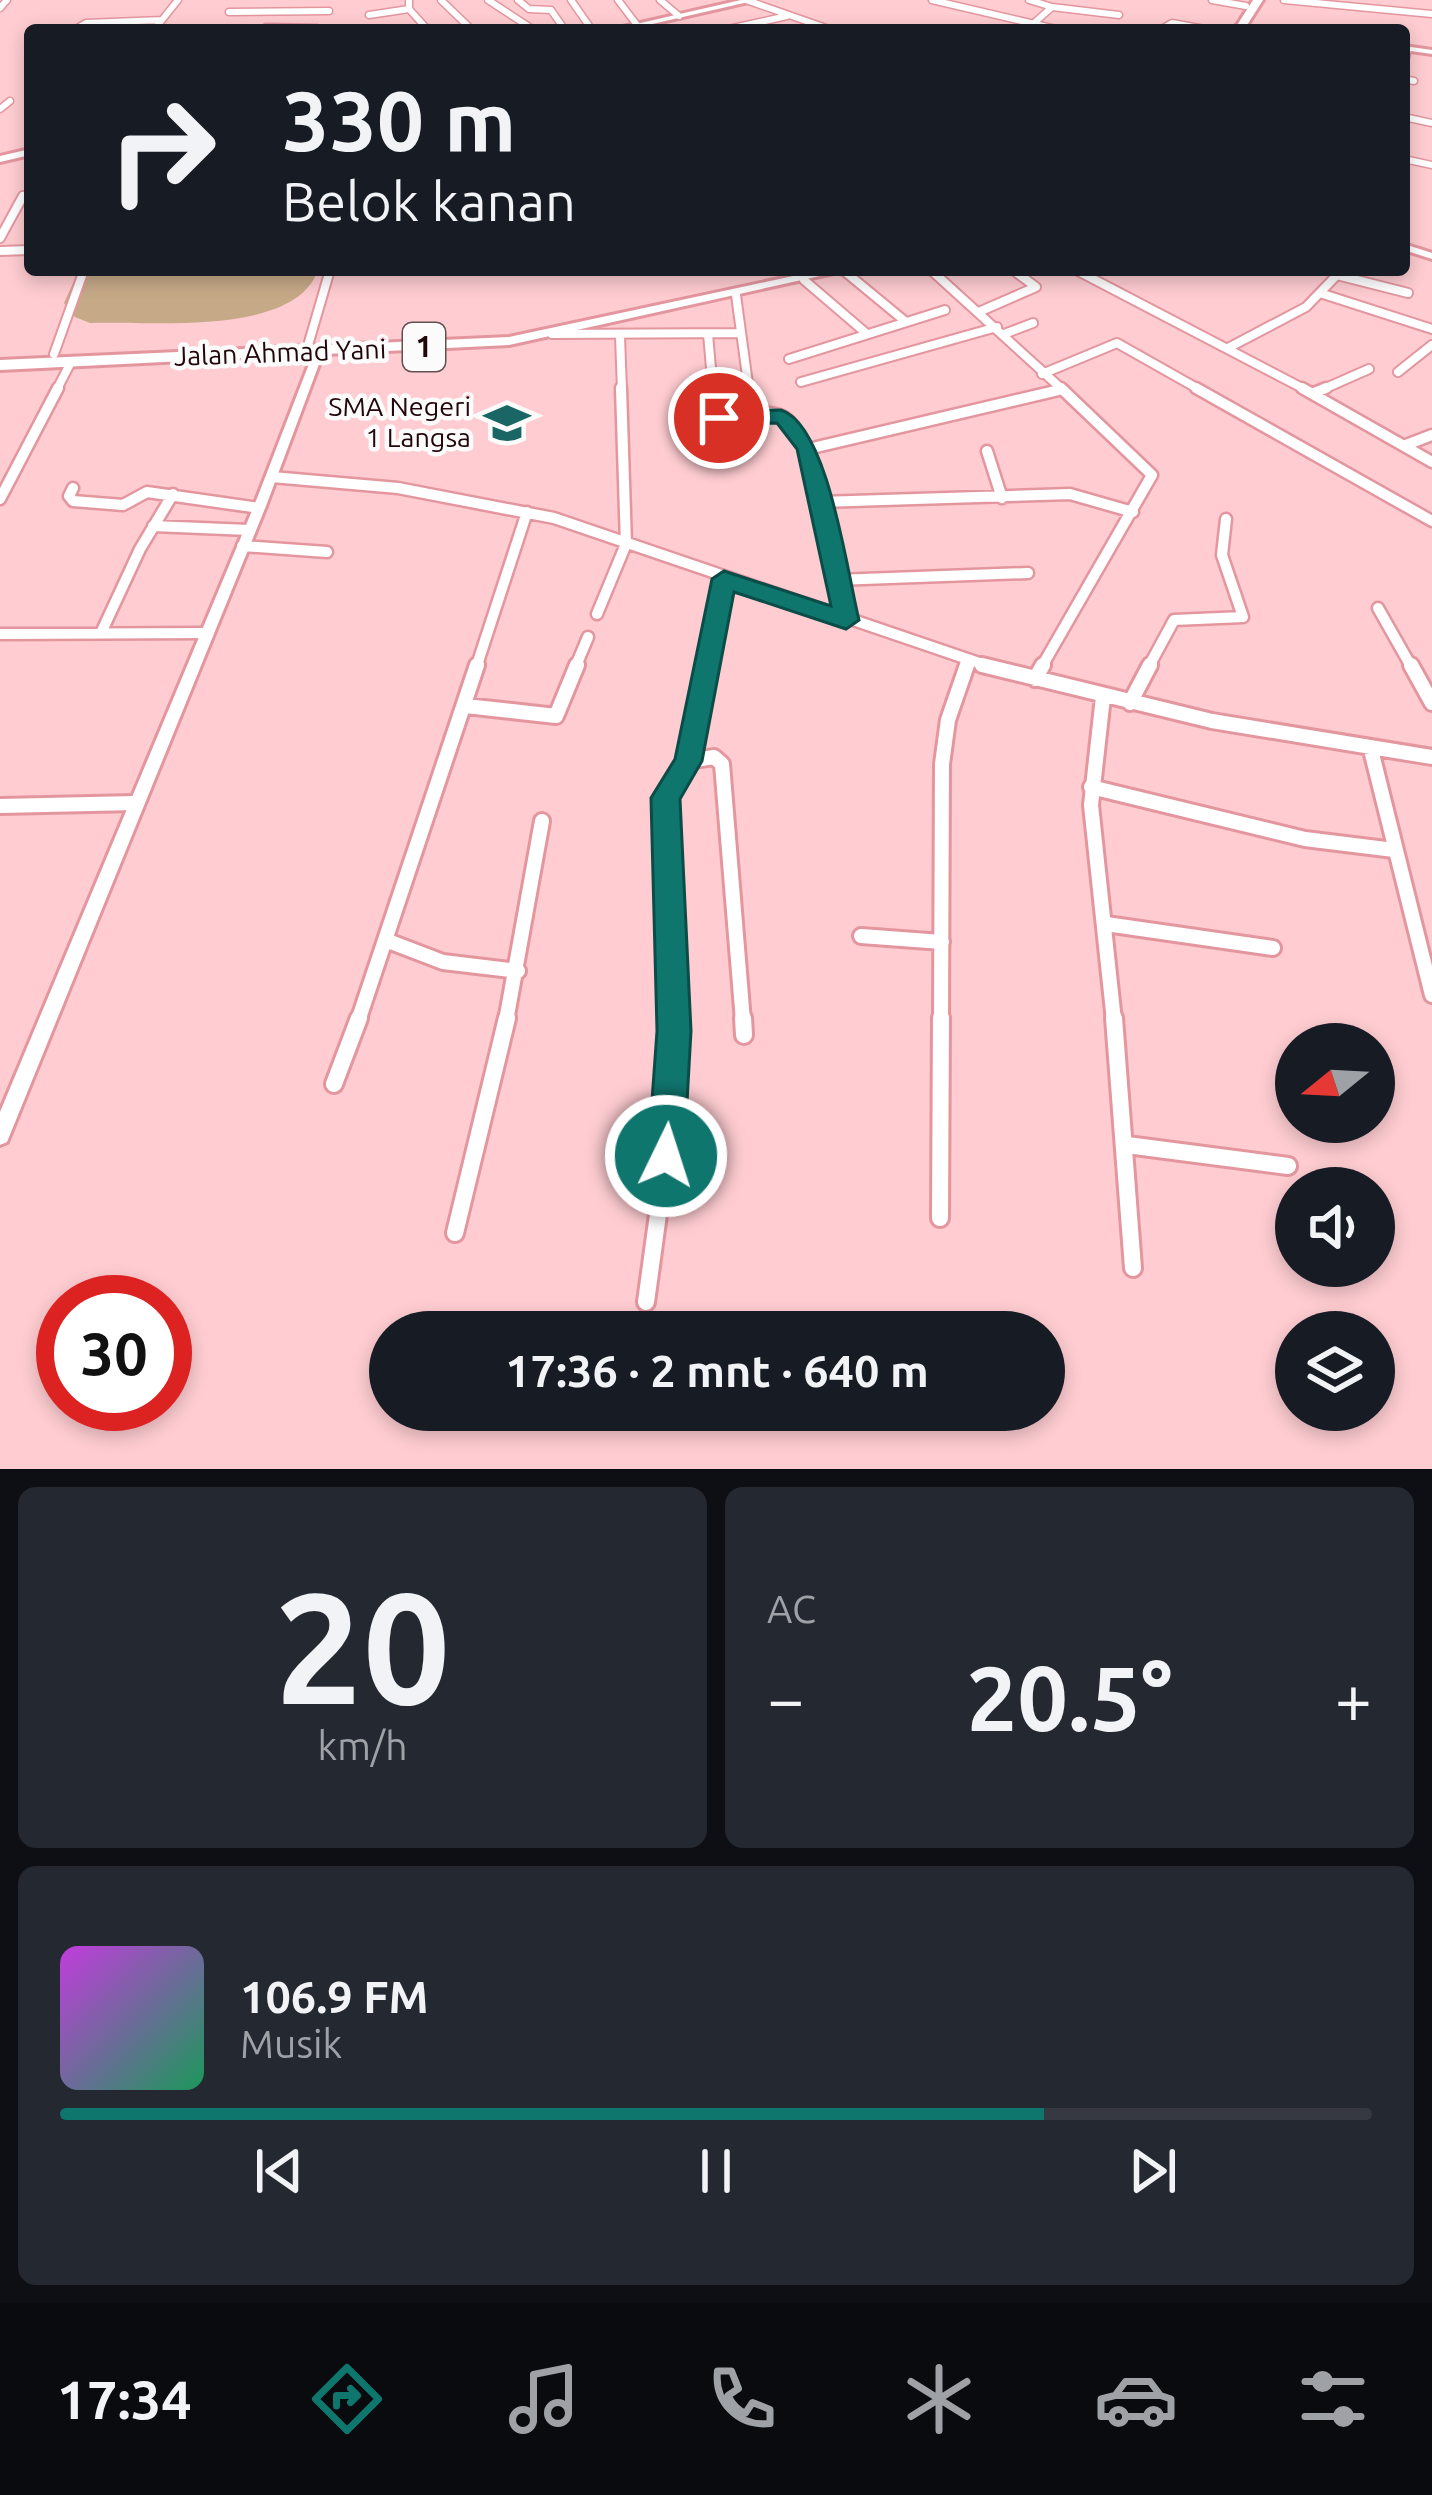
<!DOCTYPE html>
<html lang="id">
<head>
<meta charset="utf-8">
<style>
  body { margin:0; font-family:Ubuntu,sans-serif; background:#242831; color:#f1f3f6; height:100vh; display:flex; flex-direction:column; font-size:45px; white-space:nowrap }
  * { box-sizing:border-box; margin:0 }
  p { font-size:39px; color:#9ea1a6 }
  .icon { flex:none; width:66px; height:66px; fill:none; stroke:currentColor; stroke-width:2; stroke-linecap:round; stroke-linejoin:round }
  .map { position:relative; height:1469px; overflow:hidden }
  .side { display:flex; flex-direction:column; gap:18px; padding:18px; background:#0d0f14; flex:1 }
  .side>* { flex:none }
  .top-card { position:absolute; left:24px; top:24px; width:1386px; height:252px; border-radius:12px; box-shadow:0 6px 18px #0003; background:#171b24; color:#f1f3f6; overflow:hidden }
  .needle { width:78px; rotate:252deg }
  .fabs { position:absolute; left:1275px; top:1023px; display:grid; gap:24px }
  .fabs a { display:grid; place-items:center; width:120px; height:120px; border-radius:50%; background:#171b24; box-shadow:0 6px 18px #0003; font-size:60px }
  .speed { position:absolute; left:36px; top:1275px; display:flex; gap:24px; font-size:60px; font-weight:700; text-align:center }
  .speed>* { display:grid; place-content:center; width:156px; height:156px; border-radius:50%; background:#171b24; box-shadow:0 6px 18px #0003; line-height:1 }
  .speed .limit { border:18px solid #d22; background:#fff; color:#111 }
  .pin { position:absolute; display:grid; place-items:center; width:102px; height:102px; color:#fff; margin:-51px; border:6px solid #fff; border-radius:50%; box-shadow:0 3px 12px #0007 }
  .me { position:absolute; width:132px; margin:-66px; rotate:4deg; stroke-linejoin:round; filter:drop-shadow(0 0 9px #0008) }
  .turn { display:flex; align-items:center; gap:42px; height:252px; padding:0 60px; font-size:54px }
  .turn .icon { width:156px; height:156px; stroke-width:2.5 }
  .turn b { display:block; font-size:84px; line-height:102px }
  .big { font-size:90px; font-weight:600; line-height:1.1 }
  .side .widget { flex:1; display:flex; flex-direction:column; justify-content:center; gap:18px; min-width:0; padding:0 42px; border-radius:18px; background:#242831 }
  .side .dial { align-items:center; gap:0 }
  .dial b { font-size:156px; line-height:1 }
  .song { display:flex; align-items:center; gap:36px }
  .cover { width:144px; height:144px; border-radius:18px; background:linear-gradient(135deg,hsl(290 70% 55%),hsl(150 70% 35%)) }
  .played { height:12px; border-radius:6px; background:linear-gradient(90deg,#0f766e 75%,#363941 75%) }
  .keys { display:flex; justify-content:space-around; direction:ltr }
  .heat { display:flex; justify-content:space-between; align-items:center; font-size:66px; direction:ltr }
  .side .tiles { flex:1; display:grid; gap:18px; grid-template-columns:1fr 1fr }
  .widget:last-child { grid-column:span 2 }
  .trip { position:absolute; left:369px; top:1311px; width:696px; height:120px; border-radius:60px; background:#171b24; box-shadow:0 6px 18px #0003; font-weight:600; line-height:120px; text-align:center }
  .menu { display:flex; height:192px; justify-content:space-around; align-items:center; background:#090b0e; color:#9ea1a6 }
  .menu .icon { width:84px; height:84px }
  .menu .on { color:#0f766e }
  .menu b { font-size:54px; color:#f1f3f6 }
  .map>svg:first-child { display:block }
  .green { fill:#c6a987 }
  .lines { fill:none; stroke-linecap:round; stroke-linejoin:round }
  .minor-far4-casing { stroke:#e4969f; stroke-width:9 }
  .minor-far3-casing { stroke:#e4969f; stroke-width:12 }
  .minor-far2-casing { stroke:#e4969f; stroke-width:15 }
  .minor-far1-casing { stroke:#e4969f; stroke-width:20 }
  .minor-casing { stroke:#e4969f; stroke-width:22 }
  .tertiary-casing { stroke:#e4969f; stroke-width:6 }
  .secondary-casing { stroke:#e4969f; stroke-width:6 }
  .primary-casing { stroke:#e4969f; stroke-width:6 }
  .minor-far4 { stroke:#fff; stroke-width:6 }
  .minor-far3 { stroke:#fff; stroke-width:8 }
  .minor-far2 { stroke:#fff; stroke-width:10 }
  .minor-far1 { stroke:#fff; stroke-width:14 }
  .minor { stroke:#fff; stroke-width:16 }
  .tertiary { fill:#fff; fill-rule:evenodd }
  .secondary { fill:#fff; fill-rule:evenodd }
  .primary { fill:#fff; fill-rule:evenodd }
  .route { fill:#0f766e; stroke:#0a4d48; stroke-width:3 }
  .labels { text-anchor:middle; stroke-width:9; stroke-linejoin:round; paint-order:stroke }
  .far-street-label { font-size:27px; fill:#21060b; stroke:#fbfbfb }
  .far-poi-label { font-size:27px; fill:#21060b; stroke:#fbfbfb; text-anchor:end }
  .shield { fill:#fbfbfb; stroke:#625053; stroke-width:3 }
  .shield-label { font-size:30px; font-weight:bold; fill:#21060b }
</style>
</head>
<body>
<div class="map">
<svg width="1432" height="1469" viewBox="0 0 1432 1469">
  <rect width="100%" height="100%" fill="#feccd1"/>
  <path class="green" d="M 79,270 L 318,270 C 295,337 150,321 90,323 L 75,317 L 64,303 Z"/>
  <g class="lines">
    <g class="minor-far4-casing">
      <path id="minor-far4" d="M 409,0 L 409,9 L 428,30
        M 441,0 L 472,30
        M 488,0 L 534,30
        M 518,0 L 529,9 L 551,10 L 565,30
        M 571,0 L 592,30
        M 618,0 L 637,25
        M 660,0 L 679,16
        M 746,0 L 832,30
        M 932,0 L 1060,30
        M 1029,0 L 1052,7
        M 1212,0 L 1246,6
        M 1284,0 L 1432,14
        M 0,8 L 7,0
        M 229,12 L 329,11
        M 369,15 L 409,9
        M 1033,24 L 1052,7 L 1119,15
        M 266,27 L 317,28
        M 74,30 L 86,23 L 162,20
        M 154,30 L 178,0
        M 724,30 L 787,16
        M 1174,30 L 1165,27 L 1172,23 L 1210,30
        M 1404,66 L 1408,49
        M 1404,79 L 1414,81
        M 0,109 L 10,101
        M 1404,117 L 1432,123
        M 1404,159 L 1432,165"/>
    </g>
    <g class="minor-far3-casing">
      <path id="minor-far3" d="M 0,238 L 23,196
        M 0,251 L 30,250
        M 843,270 L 906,322
        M 931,270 L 1064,391
        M 1076,270 L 1308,391
        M 804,280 L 867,334
        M 1323,294 L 1432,329
        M 736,295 L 749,391
        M 981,311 L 1036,287 L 1013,270
        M 552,334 L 741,333
        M 708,334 L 713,391
        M 1004,334 L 1033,323
        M 620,336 L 622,391
        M 309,342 L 330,270
        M 1228,348 L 1306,307 L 1337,275 L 1408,293
        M 54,354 L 84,270
        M 789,359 L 945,310
        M 1398,372 L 1432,345
        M 1042,374 L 1117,343 L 1202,391
        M 801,382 L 997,327
        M 56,391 L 71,362
        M 1319,391 L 1369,369"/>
    </g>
    <g class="minor-far2-casing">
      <path id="minor-far2" d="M 713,388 L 718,444
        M 749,388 L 753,417
        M 1196,388 L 1432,521
        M 1302,388 L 1432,462
        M 1314,393 L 1326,388
        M 719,418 C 737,416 767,408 784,417 C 817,435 838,583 846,621
        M 1406,445 L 1432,435
        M 808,449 L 1059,390
        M 987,451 L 1002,498
        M 272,477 L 398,488 L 554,518 L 994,668
        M 73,488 L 69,496 L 73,501 L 123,505 L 147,492 L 259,508
        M 0,499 L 58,388
        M 820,502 L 1070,494 L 1133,512
        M 153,526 L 249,530
        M 242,546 L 327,552
        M 836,580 L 1028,573
        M 1378,608 L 1412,668
        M 597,614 L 626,544 L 621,388
        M 101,633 L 140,549 L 173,494
        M 0,634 L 207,633
        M 476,668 L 527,512
        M 575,668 L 588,637
        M 707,668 L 724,579
        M 966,668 L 968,662
        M 1041,668 L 1152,475 L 1061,388
        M 1148,668 L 1174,620 L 1243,617 L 1222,555 L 1226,519"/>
    </g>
    <g class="minor-far1-casing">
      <path id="minor-far1" d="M 982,665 L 1212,721 L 1432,757
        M 1411,665 L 1432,703
        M 1035,679 L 1043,665
        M 1103,697 L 1091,805 L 1114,1021
        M 1130,703 L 1150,665
        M 466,706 L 556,716 L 577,665
        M 1371,750 L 1432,995
        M 689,761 L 714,757 L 722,764 L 743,1021
        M 1091,787 L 1305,839 L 1394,850
        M 0,806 L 136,803
        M 1106,924 L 1273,948
        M 861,936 L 942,942
        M 388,941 L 443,962 L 518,971
        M 358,1021 L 477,665
        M 506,1021 L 542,821
        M 674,1021 L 666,798 L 689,761 L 707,665
        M 941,1021 L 942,764 L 948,720 L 967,665"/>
    </g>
    <g class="minor-casing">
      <path id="minor" d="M 743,1018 L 744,1035
        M 1114,1018 L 1133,1268
        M 334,1084 L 359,1018
        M 1127,1145 L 1288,1166
        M 940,1218 L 941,1018
        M 455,1233 L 507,1018
        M 646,1302 L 666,1156 L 674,1018"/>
    </g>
    <g class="tertiary-casing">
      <path id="tertiary" d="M 1237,25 L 1265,30 L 1240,29 Z
        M 1404,46 L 1432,50 L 1432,54 L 1404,50 Z
        M 1404,244 L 1432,253 L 1432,259 L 1404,250 Z
        M 319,348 L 324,351 L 266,506 L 7,1142 L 0,1145 L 0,1112 L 254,506 L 314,351 Z"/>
    </g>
    <g class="secondary-casing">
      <path id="secondary" d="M 741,0 L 757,0 L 626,30 L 610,30 Z
        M 30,149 L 30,155 L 0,162 L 0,156 Z"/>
    </g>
    <g class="primary-casing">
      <path id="primary" d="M 1253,0 L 1263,0 L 1244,30 L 1234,30 Z
        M 821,270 L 847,270 L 509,345 L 0,370 L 0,360 L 509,337 Z"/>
    </g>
    <use href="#minor-far4" class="minor-far4"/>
    <use href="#minor-far3" class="minor-far3"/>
    <use href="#minor-far2" class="minor-far2"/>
    <use href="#minor-far1" class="minor-far1"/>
    <use href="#minor" class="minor"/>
    <use href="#tertiary" class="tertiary"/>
    <use href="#secondary" class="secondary"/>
    <use href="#primary" class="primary"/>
  </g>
  <path class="route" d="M 781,410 C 828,425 847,572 859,620 L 846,629 L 734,592 L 702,761 L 680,799 L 691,1031 L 684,1156 L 678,1169 L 666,1174 L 653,1169 L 648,1156 L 657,1031 L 651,798 L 675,759 L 712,579 L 724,571 L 831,606 L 797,449 L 777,423 L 719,424 L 708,418 L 719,411 Z"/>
  <defs>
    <g id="school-bare" transform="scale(3.6)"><path d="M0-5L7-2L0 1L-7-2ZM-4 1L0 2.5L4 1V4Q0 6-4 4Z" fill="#196664" stroke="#fbfbfb" stroke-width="2.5" paint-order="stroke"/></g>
  </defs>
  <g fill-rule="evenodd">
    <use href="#school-bare" x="507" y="423"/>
  </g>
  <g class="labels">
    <g class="far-street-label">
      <text transform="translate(280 353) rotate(-2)" y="9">Jalan Ahmad Yani</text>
    </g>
    <g class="far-poi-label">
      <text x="471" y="416">SMA Negeri<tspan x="471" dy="31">1 Langsa</tspan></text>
    </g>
    <rect class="shield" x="403" y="323" width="42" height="48" rx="9"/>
    <g class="shield-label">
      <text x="424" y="357">1</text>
    </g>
  </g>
</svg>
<div class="fabs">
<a><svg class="needle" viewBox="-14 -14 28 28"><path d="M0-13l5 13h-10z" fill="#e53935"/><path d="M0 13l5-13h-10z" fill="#9ea1a6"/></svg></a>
<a><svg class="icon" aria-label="sound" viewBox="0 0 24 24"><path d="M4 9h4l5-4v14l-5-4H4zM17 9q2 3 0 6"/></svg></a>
<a><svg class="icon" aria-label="layers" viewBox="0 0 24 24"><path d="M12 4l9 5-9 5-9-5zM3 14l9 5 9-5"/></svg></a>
</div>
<div class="speed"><div class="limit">30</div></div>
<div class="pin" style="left:719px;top:418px;background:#d93025"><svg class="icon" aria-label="arrive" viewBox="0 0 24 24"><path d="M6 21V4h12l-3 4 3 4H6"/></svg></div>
<svg class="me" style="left:666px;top:1156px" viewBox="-20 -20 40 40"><circle r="17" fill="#0f766e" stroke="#fff" stroke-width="3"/><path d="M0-11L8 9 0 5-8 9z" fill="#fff"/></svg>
<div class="trip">17:36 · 2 mnt · 640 m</div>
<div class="top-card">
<div class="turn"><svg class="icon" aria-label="right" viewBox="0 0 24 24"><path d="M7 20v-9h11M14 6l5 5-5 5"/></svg><div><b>330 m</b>Belok kanan</div></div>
</div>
</div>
<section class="side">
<div class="tiles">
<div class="widget dial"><b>20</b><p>km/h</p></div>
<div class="widget"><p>AC</p>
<div class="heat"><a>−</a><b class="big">20.5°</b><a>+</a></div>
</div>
<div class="widget">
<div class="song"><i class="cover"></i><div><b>106.9 FM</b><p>Musik</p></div></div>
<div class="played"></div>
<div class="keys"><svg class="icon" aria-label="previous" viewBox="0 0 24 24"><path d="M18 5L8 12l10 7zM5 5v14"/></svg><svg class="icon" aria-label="pause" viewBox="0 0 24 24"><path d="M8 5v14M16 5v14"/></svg><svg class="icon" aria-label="next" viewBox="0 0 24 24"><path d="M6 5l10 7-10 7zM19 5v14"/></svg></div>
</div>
</div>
</section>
<nav class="menu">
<b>17:34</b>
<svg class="icon on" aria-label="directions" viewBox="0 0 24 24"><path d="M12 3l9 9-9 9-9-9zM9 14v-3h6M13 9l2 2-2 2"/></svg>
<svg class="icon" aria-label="music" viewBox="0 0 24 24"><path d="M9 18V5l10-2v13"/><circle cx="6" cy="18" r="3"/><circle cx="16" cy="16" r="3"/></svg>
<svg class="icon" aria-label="phone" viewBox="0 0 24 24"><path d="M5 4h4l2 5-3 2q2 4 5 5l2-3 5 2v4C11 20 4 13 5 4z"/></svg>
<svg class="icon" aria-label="climate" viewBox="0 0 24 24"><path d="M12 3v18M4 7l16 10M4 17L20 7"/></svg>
<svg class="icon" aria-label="car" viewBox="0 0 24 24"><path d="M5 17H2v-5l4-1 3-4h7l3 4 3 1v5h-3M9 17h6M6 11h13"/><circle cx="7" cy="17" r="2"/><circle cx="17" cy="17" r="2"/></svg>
<svg class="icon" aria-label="filters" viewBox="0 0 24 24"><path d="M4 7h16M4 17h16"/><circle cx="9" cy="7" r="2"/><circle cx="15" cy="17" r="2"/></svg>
</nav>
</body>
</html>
